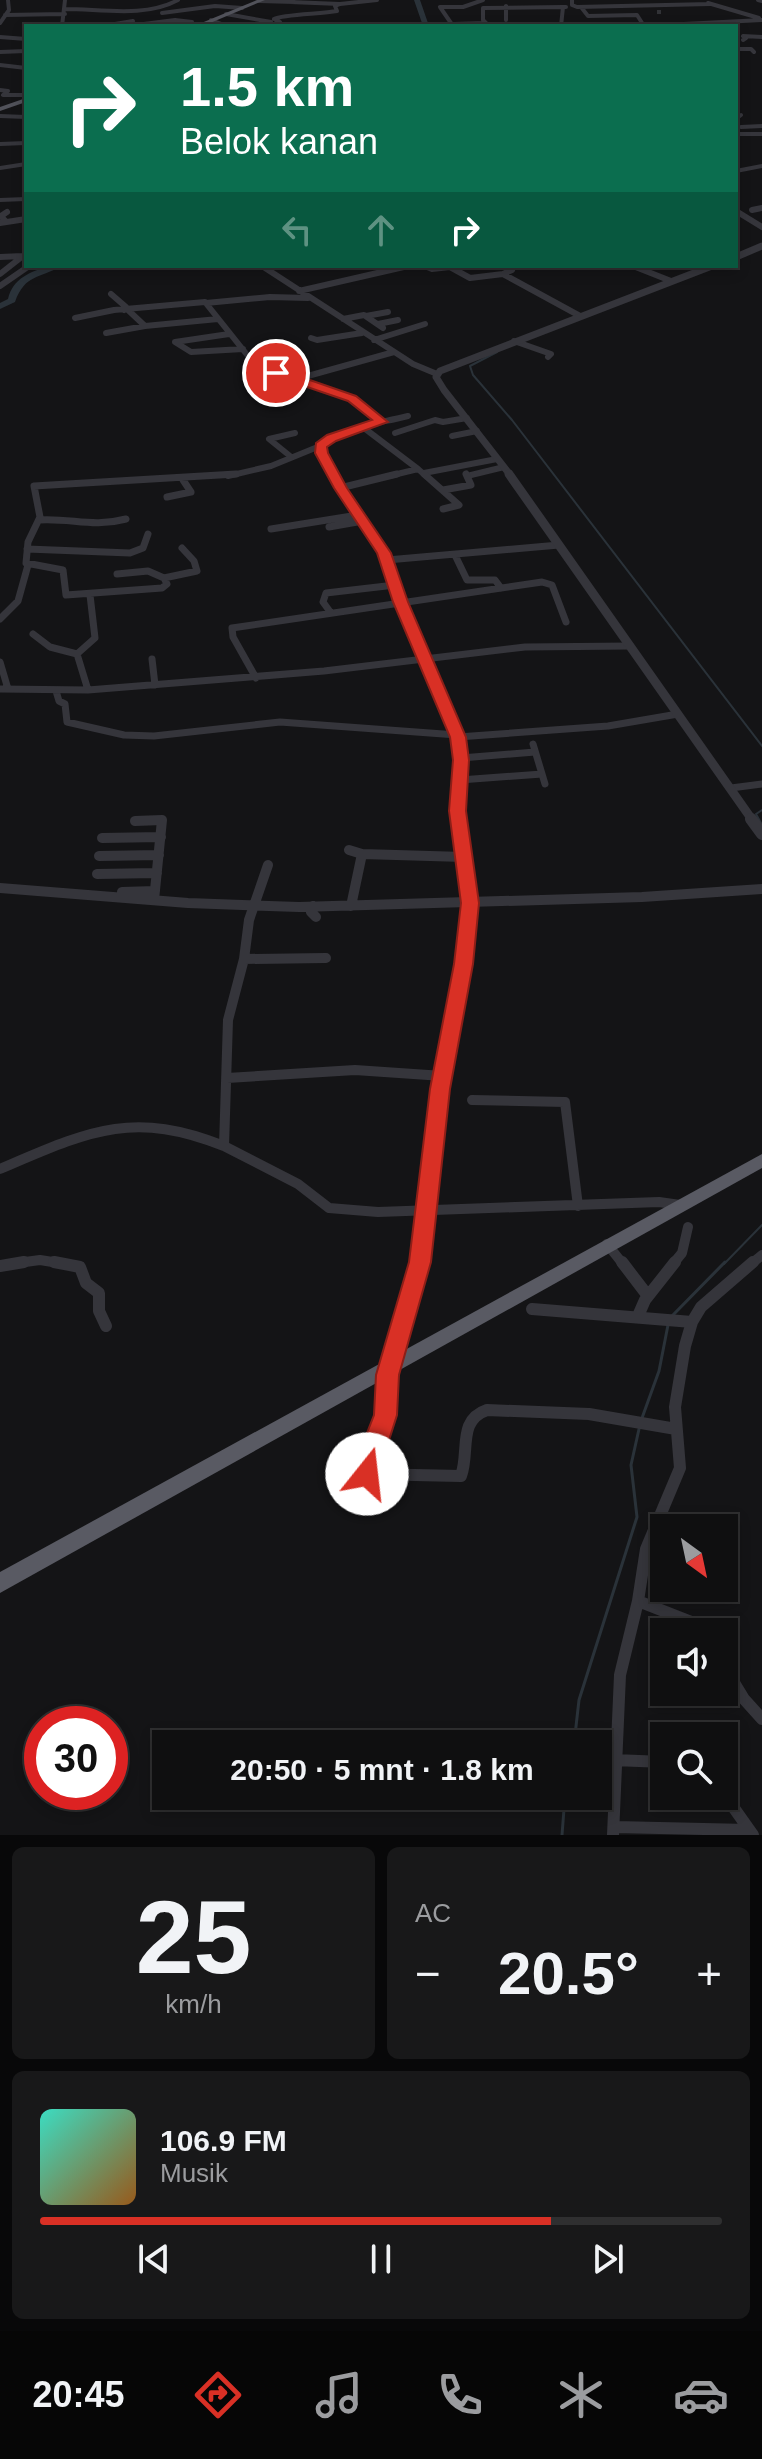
<!DOCTYPE html>
<html lang="id">
<head>
<meta charset="utf-8">
<style>
  body { margin:0; font-family:Arial,sans-serif; background:#181819; color:#f1f3f6; height:100vh; display:flex; flex-direction:column; font-size:30px; white-space:nowrap }
  * { box-sizing:border-box; margin:0 }
  p { font-size:26px; color:#9b9c9f }
  .icon { flex:none; width:44px; height:44px; fill:none; stroke:currentColor; stroke-width:2; stroke-linecap:round; stroke-linejoin:round }
  .map { position:relative; height:1835px; overflow:hidden }
  .details { display:flex; flex-direction:column; gap:12px; padding:12px; background:#080809; flex:1 }
  .details>* { flex:none }
  .hud { position:absolute; left:24px; top:24px; width:714px; height:244px; border-radius:0px; box-shadow:0 4px 12px #0003,0 0 0 2px #2f2f30; background:#0b6e4f; color:#fff; overflow:hidden }
  .needle { width:52px; rotate:147deg }
  .tools { position:absolute; left:650px; top:1514px; display:grid; gap:16px }
  .tools a { display:grid; place-items:center; width:88px; height:88px; border-radius:0px; background:#0f0f10; box-shadow:0 4px 12px #0003,0 0 0 2px #2f2f30; font-size:40px }
  .speed { position:absolute; left:24px; top:1706px; display:flex; gap:16px; font-size:40px; font-weight:700; text-align:center }
  .speed>* { display:grid; place-content:center; width:104px; height:104px; border-radius:50%; background:#0f0f10; box-shadow:0 4px 12px #0003,0 0 0 2px #2f2f30; line-height:1 }
  .speed .limit { border:12px solid #d22; background:#fff; color:#111 }
  .pin { position:absolute; display:grid; place-items:center; width:68px; height:68px; color:#fff; margin:-34px; border:4px solid #fff; border-radius:50%; box-shadow:0 2px 8px #0007 }
  .me { position:absolute; width:88px; margin:-44px; rotate:16deg; stroke-linejoin:round; filter:drop-shadow(0 0 6px #0008) }
  .turn { display:flex; align-items:center; gap:28px; height:168px; padding:0 24px; font-size:36px }
  .turn .icon { width:104px; height:104px; stroke-width:2.5 }
  .turn b { display:block; font-size:56px; line-height:68px }
  .lanes { display:flex; align-items:center; height:76px; padding:0 24px; background:#0003; justify-content:center; gap:40px; direction:ltr }
  .lanes .off { opacity:.35 }
  .big { font-size:60px; font-weight:700; line-height:1.1 }
  .details .tile { flex:1; display:flex; flex-direction:column; justify-content:center; gap:12px; min-width:0; padding:0 28px; border-radius:12px; background:#181819 }
  .details .dial { align-items:center; gap:0 }
  .dial b { font-size:104px; line-height:1 }
  .song { display:flex; align-items:center; gap:24px }
  .cover { width:96px; height:96px; border-radius:12px; background:linear-gradient(135deg,hsl(170 70% 55%),hsl(30 70% 35%)) }
  .played { height:8px; border-radius:4px; background:linear-gradient(90deg,#d93025 75%,#2f2f30 75%) }
  .keys { display:flex; justify-content:space-around; direction:ltr }
  .heat { display:flex; justify-content:space-between; align-items:center; font-size:44px; direction:ltr }
  .details .tiles { flex:1; display:grid; gap:12px; grid-template-columns:1fr 1fr }
  .tile:last-child { grid-column:span 2 }
  .trip { position:absolute; left:152px; top:1730px; width:460px; height:80px; border-radius:0px; background:#0f0f10; box-shadow:0 4px 12px #0003,0 0 0 2px #2f2f30; font-weight:700; line-height:80px; text-align:center }
  .tab-bar { display:flex; height:128px; justify-content:space-around; align-items:center; background:#060606; color:#9b9c9f }
  .tab-bar .icon { width:56px; height:56px }
  .tab-bar .selected { color:#d93025 }
  .tab-bar b { font-size:36px; color:#f1f3f6 }
  .map>svg:first-child { display:block }
  .lines { fill:none; stroke-linecap:round; stroke-linejoin:round }
  .stream-far1 { stroke:#2a3239; stroke-width:2 }
  .stream { stroke:#2a3239; stroke-width:3 }
  .river { fill:#2a3239; fill-rule:evenodd }
  .minor-tunnel { stroke:#313236; stroke-width:4; stroke-dasharray:4 2; stroke-linecap:butt }
  .minor-far4 { stroke:#35353b; stroke-width:4 }
  .minor-far3 { stroke:#35353b; stroke-width:6 }
  .minor-far2 { stroke:#35353b; stroke-width:7 }
  .minor-far1 { stroke:#35353b; stroke-width:10 }
  .minor { stroke:#35353b; stroke-width:12 }
  .tertiary-far2 { stroke:#35353b; stroke-width:7 }
  .tertiary-far1 { stroke:#35353b; stroke-width:9 }
  .tertiary { stroke:#35353b; stroke-width:12 }
  .primary { fill:#51525a; fill-rule:evenodd }
  .trunk { fill:#595a63; fill-rule:evenodd }
  .route { fill:#d93025; stroke:#8d1f18; stroke-width:2 }
</style>
</head>
<body>
<div class="map">
<svg width="762" height="1835" viewBox="0 0 762 1835">
  <rect width="100%" height="100%" fill="#141416"/>
  <g class="lines">
    <path class="stream-far1" d="M 497,352 L 470,366 L 473,375 L 512,420 L 762,746
      M 761,823 L 756,814 L 762,810
      M 724,1264 L 762,1225"/>
    <path class="stream" d="M 672,1316 L 725,1262
      M 642,1418 L 659,1371 L 668,1325
      M 574,1744 L 579,1700 L 637,1517 L 631,1465 L 639,1429
      M 562,1835 L 565,1796"/>
    <path class="river" d="M 414,0 L 420,0 L 429,26 L 423,26 Z
      M 49,266 L 61,266 C 39,279 25,274 15,302 L 0,309 L 0,303 L 8,299 C 13,278 30,272 49,266 Z"/>
    <path class="minor-tunnel" d="M 657,12 L 663,12"/>
    <path class="minor-far4" d="M 572,0 L 572,5 L 577,7 L 710,4
      M 758,0 L 762,1
      M 259,1 L 295,2
      M 290,2 L 340,4 L 377,0
      M 708,3 L 759,18
      M 506,6 L 506,20
      M 581,7 L 588,16 L 637,15 L 644,26
      M 65,9 C 101,9 145,18 178,0
      M 162,13 L 215,6 L 242,8
      M 226,14 L 271,22
      M 5,15 L 65,14
      M 211,20 L 227,26
      M 0,23 L 9,10 L 8,0
      M 37,24 L 63,25
      M 454,24 L 485,23
      M 62,26 L 65,0
      M 103,26 L 133,21
      M 128,26 L 175,20 L 192,22
      M 269,26 L 280,22 L 274,19 C 283,14 322,14 337,11 L 335,6 L 340,4
      M 453,26 L 440,7 L 463,7 L 483,0
      M 489,26 L 483,20 L 483,8 L 563,7
      M 561,26 L 563,7 L 566,7
      M 644,26 L 762,20
      M 0,37 L 26,39
      M 743,40 L 746,38 L 743,36 L 762,37
      M 736,49 L 751,49 L 754,52
      M 0,52 L 26,51
      M 0,65 L 26,68
      M 0,90 L 8,91 L 3,95 L 26,95
      M 0,116 L 26,117
      M 736,119 L 741,115
      M 741,127 L 762,126
      M 736,134 L 762,134
      M 0,144 L 26,143
      M 0,168 L 26,164
      M 736,171 L 762,166
      M 0,200 L 26,199
      M 759,209 L 762,208"/>
    <path class="minor-far3" d="M 752,210 L 762,208
      M 736,211 L 762,227
      M 6,222 L 1,216 L 7,212
      M 0,223 L 26,219
      M 0,257 L 23,256
      M 262,266 L 413,364 L 437,374
      M 425,266 L 432,269 L 450,267 L 470,278 L 503,274
      M 510,266 L 512,270 L 503,274 L 580,316
      M 633,266 L 671,281
      M 0,274 L 23,256
      M 0,286 L 29,266
      M 299,291 L 408,266
      M 111,294 L 126,307 L 124,310
      M 206,303 L 270,297 L 308,298
      M 128,310 L 145,326 L 218,319
      M 366,316 L 388,312
      M 75,318 L 114,310 L 205,302 L 252,361 L 352,399 L 381,422
      M 343,319 L 364,315 L 383,328
      M 378,324 L 398,320
      M 106,333 L 145,326
      M 229,334 L 175,342 L 191,352 L 243,349
      M 311,338 L 317,340 L 362,333
      M 374,340 L 425,324
      M 514,341 L 551,354 L 548,357
      M 297,379 L 394,352
      M 364,428 L 418,469
      M 395,433 L 435,420 L 443,422 L 467,418
      M 452,436 L 477,431
      M 290,456 L 269,439 L 295,433
      M 424,473 L 497,459
      M 228,476 L 271,466 L 320,446
      M 333,476 L 320,449 C 341,425 379,424 408,416
      M 389,476 L 418,469 L 426,476
      M 467,476 L 504,467"/>
    <path class="minor-far2" d="M 332,474 L 384,553 L 401,602 L 458,737 L 461,760 L 458,821
      M 424,474 L 459,505 L 443,509
      M 340,488 L 397,474
      M 443,490 L 471,485 L 466,474
      M 167,497 L 191,492 L 183,480
      M 39,520 C 73,518 92,528 126,519
      M 329,527 L 363,521
      M 271,529 L 358,515
      M 182,548 L 194,561 L 197,571 L 164,578 L 167,584 L 162,588 L 66,595 L 63,570 L 26,563 L 28,542 L 40,517 L 34,486 L 236,474
      M 27,549 L 130,553 L 143,548 L 148,534
      M 455,555 L 467,580 L 495,580 L 501,588
      M 387,560 L 559,545
      M 117,574 L 148,571 L 164,578
      M 331,613 L 323,602 L 326,593 L 395,585
      M 0,619 L 18,601 L 28,565
      M 33,634 L 50,647 L 77,654
      M 152,659 L 155,685
      M 0,662 L 8,689
      M 256,678 L 233,637 L 232,628 L 542,582 L 552,585 L 566,622
      M 0,689 L 88,690 L 324,671 L 525,647 L 629,646
      M 88,690 L 77,654 L 95,638 L 90,595
      M 56,691 L 59,701 L 65,704 L 67,722 L 124,735 L 154,736 L 280,722 L 457,735
      M 458,737 L 608,726 L 678,714
      M 533,744 L 545,784
      M 461,758 L 535,752
      M 460,780 L 542,774
      M 731,788 L 762,784
      M 143,821 L 162,821"/>
    <path class="minor-far1" d="M 135,821 L 162,820 L 154,900
      M 102,838 L 161,837
      M 349,850 L 362,854 L 351,906
      M 362,854 L 464,857
      M 99,856 L 159,855
      M 97,874 L 157,873
      M 0,888 L 188,903 L 299,907 L 642,897 L 762,889
      M 122,892 L 155,891
      M 313,906 L 311,912 L 316,917
      M 244,959 L 326,958
      M 227,1078 L 355,1070 L 443,1076
      M 472,1100 L 565,1102 L 578,1206
      M 224,1146 L 298,1184 L 329,1208 L 378,1212 L 659,1202 L 680,1205
      M 0,1169 C 87,1132 131,1109 224,1146 L 228,1020 L 244,959 L 249,920 L 268,865
      M 607,1244 L 623,1264
      M 10,1264 L 40,1260 L 65,1264
      M 419,1264 L 440,1089 L 464,964 L 470,903 L 458,819
      M 673,1264 L 682,1253 L 688,1227
      M 751,1264 L 762,1255"/>
    <path class="minor" d="M 54,1262 L 80,1267 L 86,1283 L 99,1293 L 99,1311 L 106,1326
      M 420,1262 L 388,1375 L 386,1415 L 368,1461 L 367,1474 L 461,1476 C 470,1452 457,1420 487,1410 L 589,1414 L 676,1429
      M 622,1262 L 648,1296
      M 0,1266 L 24,1262
      M 532,1309 L 692,1322
      M 638,1316 L 645,1300 L 675,1262
      M 638,1601 L 694,1623 L 704,1632
      M 724,1666 L 744,1699 L 762,1719
      M 614,1760 L 664,1762
      M 724,1794 L 753,1835
      M 615,1827 L 748,1830
      M 613,1835 L 620,1675 L 638,1601 L 646,1549 L 680,1468 L 675,1407 L 685,1346 L 692,1322 L 701,1307 L 753,1262"/>
    <path class="tertiary-far2" d="M 736,257 L 762,246
      M 511,476 L 444,390 L 436,377 L 440,371 L 712,266"/>
    <path class="tertiary-far1" d="M 509,474 L 753,821"/>
    <path class="tertiary" d="M 751,819 L 762,834"/>
    <path class="primary" d="M 257,0 L 265,0 L 203,26 L 194,26 Z
      M 26,98 L 26,102 L 0,111 L 0,107 Z"/>
    <path class="trunk" d="M 762,1154 L 762,1168 L 0,1593 L 0,1572 Z"/>
  </g>
  <path class="route" d="M 272,370 L 281,370 L 356,396 L 388,422 L 336,441 L 327,447 L 328,453 L 347,488 L 391,553 L 408,602 L 466,737 L 469,760 L 466,811 L 479,903 L 473,964 L 450,1089 L 431,1262 L 399,1375 L 397,1415 L 376,1481 L 367,1484 L 359,1481 L 355,1474 L 356,1461 L 374,1415 L 376,1375 L 409,1262 L 430,1089 L 454,964 L 461,903 L 449,811 L 453,760 L 450,737 L 393,602 L 377,553 L 334,488 L 315,453 L 316,443 L 327,435 L 372,420 L 348,401 L 272,375 Z"/>
</svg>
<div class="tools">
<a><svg class="needle" viewBox="-14 -14 28 28"><path d="M0-13l5 13h-10z" fill="#e53935"/><path d="M0 13l5-13h-10z" fill="#9b9c9f"/></svg></a>
<a><svg class="icon" aria-label="sound" viewBox="0 0 24 24"><path d="M4 9h4l5-4v14l-5-4H4zM17 9q2 3 0 6"/></svg></a>
<a><svg class="icon" aria-label="search" viewBox="0 0 24 24"><circle cx="10" cy="10" r="6"/><path d="M15 15l6 6"/></svg></a>
</div>
<div class="speed"><div class="limit">30</div></div>
<div class="pin" style="left:276px;top:373px;background:#d93025"><svg class="icon" aria-label="arrive" viewBox="0 0 24 24"><path d="M6 21V4h12l-3 4 3 4H6"/></svg></div>
<svg class="me" style="left:367px;top:1474px" viewBox="-20 -20 40 40"><circle r="19" fill="#fff"/><path d="M0-13L10 11 0 6-10 11z" fill="#d93025"/></svg>
<div class="trip">20:50 · 5 mnt · 1.8 km</div>
<div class="hud">
<div class="turn"><svg class="icon" aria-label="right" viewBox="0 0 24 24"><path d="M7 20v-9h11M14 6l5 5-5 5"/></svg><div><b>1.5 km</b>Belok kanan</div></div>
<div class="lanes"><svg class="icon off" aria-label="left" viewBox="0 0 24 24"><path d="M17 20v-9H6M10 6l-5 5 5 5"/></svg><svg class="icon off" aria-label="ahead" viewBox="0 0 24 24"><path d="M12 20V5M6 11l6-6 6 6"/></svg><svg class="icon" aria-label="right" viewBox="0 0 24 24"><path d="M7 20v-9h11M14 6l5 5-5 5"/></svg></div>
</div>
</div>
<section class="details">
<div class="tiles">
<div class="tile dial"><b>25</b><p>km/h</p></div>
<div class="tile"><p>AC</p>
<div class="heat"><a>−</a><b class="big">20.5°</b><a>+</a></div>
</div>
<div class="tile">
<div class="song"><i class="cover"></i><div><b>106.9 FM</b><p>Musik</p></div></div>
<div class="played"></div>
<div class="keys"><svg class="icon" aria-label="previous" viewBox="0 0 24 24"><path d="M18 5L8 12l10 7zM5 5v14"/></svg><svg class="icon" aria-label="pause" viewBox="0 0 24 24"><path d="M8 5v14M16 5v14"/></svg><svg class="icon" aria-label="next" viewBox="0 0 24 24"><path d="M6 5l10 7-10 7zM19 5v14"/></svg></div>
</div>
</div>
</section>
<nav class="tab-bar">
<b>20:45</b>
<svg class="icon selected" aria-label="directions" viewBox="0 0 24 24"><path d="M12 3l9 9-9 9-9-9zM9 14v-3h6M13 9l2 2-2 2"/></svg>
<svg class="icon" aria-label="music" viewBox="0 0 24 24"><path d="M9 18V5l10-2v13"/><circle cx="6" cy="18" r="3"/><circle cx="16" cy="16" r="3"/></svg>
<svg class="icon" aria-label="phone" viewBox="0 0 24 24"><path d="M5 4h4l2 5-3 2q2 4 5 5l2-3 5 2v4C11 20 4 13 5 4z"/></svg>
<svg class="icon" aria-label="climate" viewBox="0 0 24 24"><path d="M12 3v18M4 7l16 10M4 17L20 7"/></svg>
<svg class="icon" aria-label="car" viewBox="0 0 24 24"><path d="M5 17H2v-5l4-1 3-4h7l3 4 3 1v5h-3M9 17h6M6 11h13"/><circle cx="7" cy="17" r="2"/><circle cx="17" cy="17" r="2"/></svg>
</nav>
</body>
</html>
